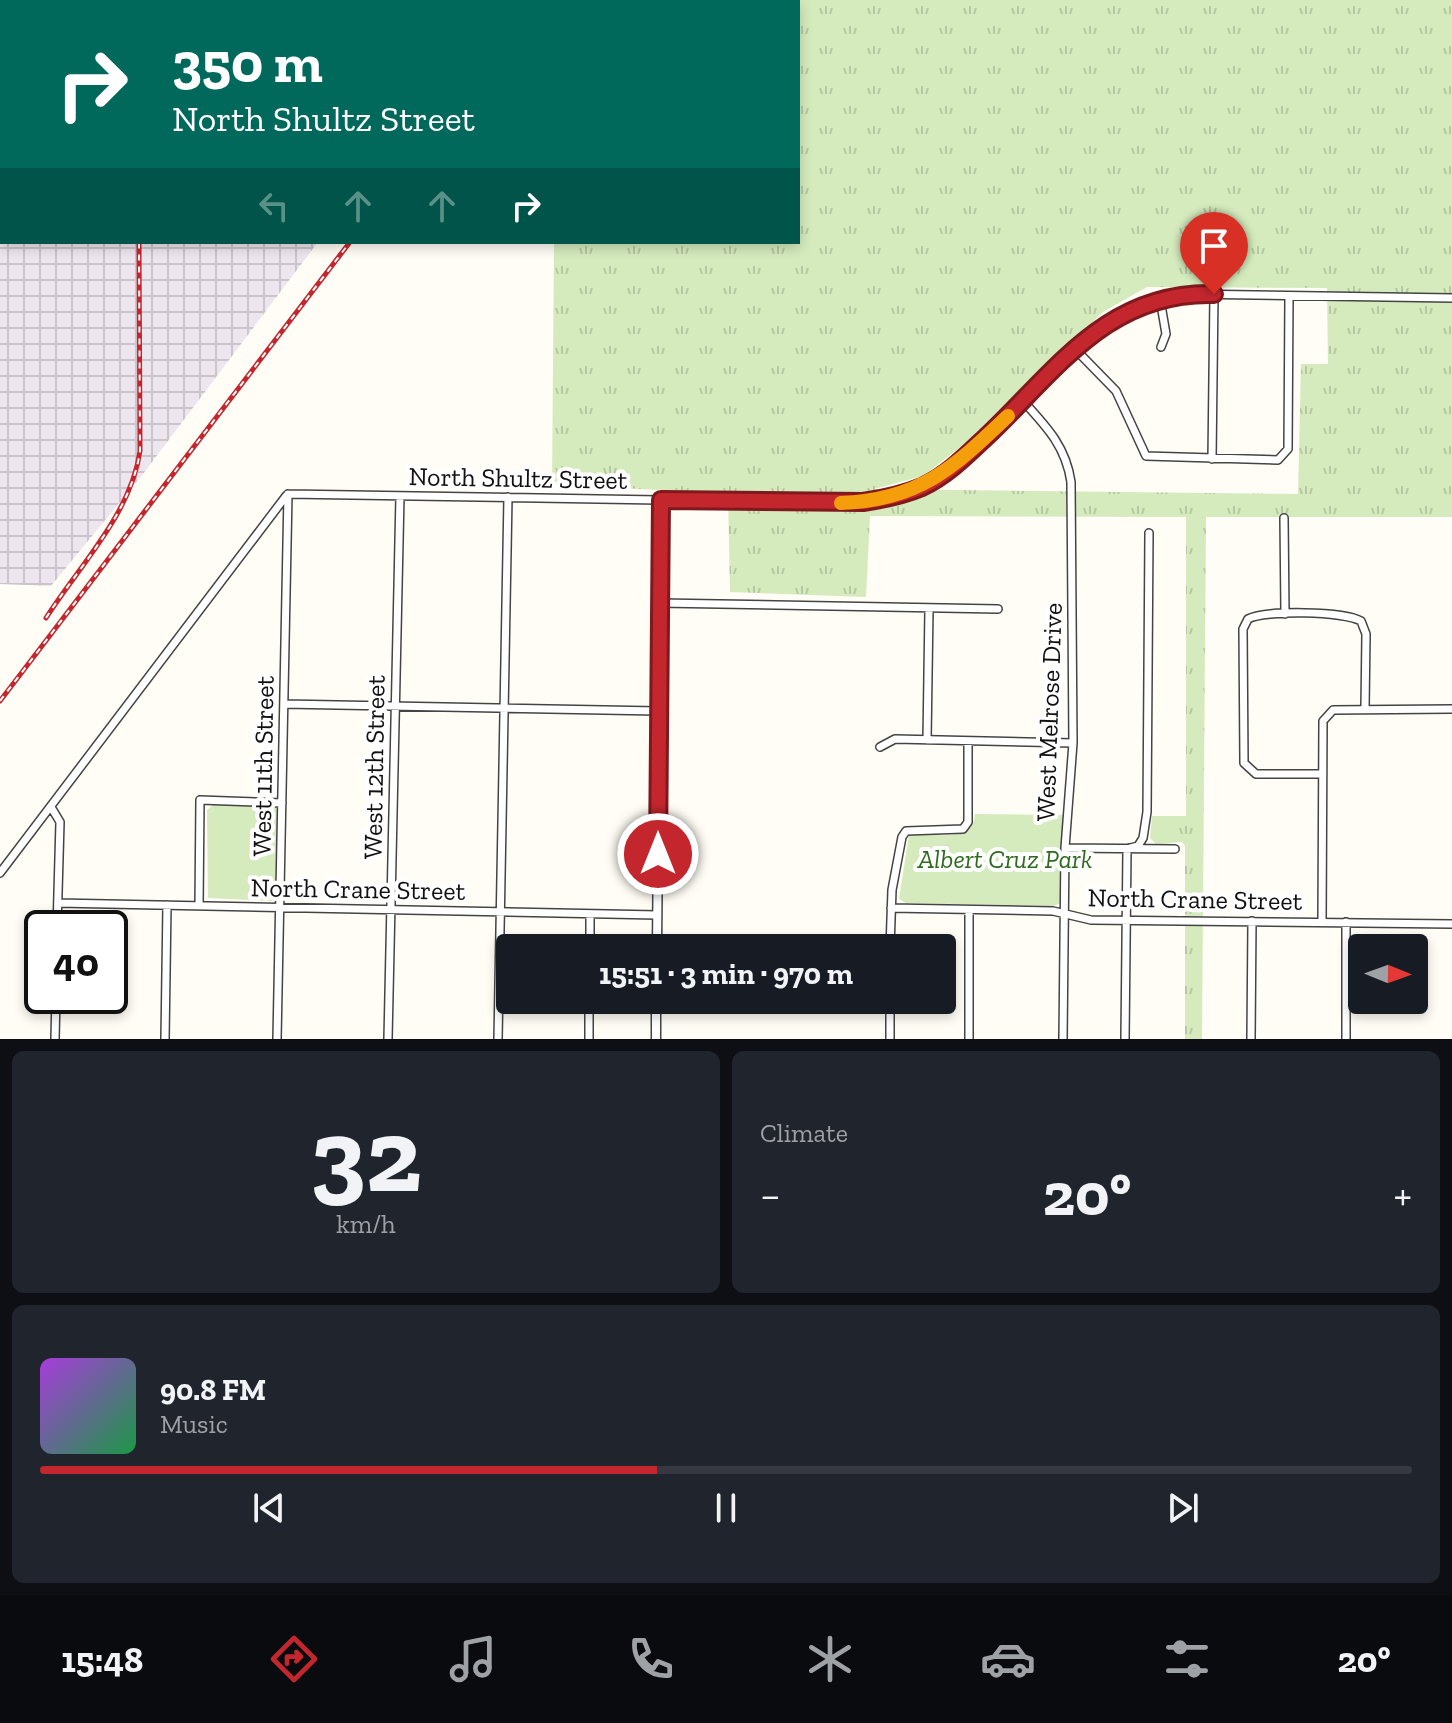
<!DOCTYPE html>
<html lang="en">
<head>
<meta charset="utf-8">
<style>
  body { margin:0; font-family:"Zilla Slab",serif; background:#20242c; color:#f1f3f6; height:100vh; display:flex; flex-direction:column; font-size:30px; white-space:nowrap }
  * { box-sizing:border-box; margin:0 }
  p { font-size:26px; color:#9ea1a6 }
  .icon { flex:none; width:44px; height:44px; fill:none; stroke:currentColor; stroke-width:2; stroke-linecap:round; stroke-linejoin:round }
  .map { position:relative; height:1039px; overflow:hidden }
  .drawer { display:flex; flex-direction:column; gap:12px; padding:12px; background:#0d0f14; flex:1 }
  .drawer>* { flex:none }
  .banner { position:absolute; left:0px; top:0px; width:800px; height:244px; box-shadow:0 4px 12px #0003; background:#00695c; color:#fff; overflow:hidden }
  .needle { width:52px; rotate:91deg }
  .buttons { position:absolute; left:1348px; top:934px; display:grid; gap:16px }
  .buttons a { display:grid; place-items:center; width:80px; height:80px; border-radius:8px; background:#171b24; box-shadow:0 4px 12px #0003; font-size:40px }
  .speed { position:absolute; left:24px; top:910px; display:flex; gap:16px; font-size:40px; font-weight:700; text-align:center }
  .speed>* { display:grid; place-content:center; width:104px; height:104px; border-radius:50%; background:#171b24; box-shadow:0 4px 12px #0003; line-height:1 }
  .speed .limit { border:4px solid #111; border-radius:12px; background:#fff; color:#111 }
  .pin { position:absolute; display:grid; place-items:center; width:68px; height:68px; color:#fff; margin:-82px -34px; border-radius:50% 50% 50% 0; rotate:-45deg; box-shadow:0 0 8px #0007 }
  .pin .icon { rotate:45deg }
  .me { position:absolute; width:88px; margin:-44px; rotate:0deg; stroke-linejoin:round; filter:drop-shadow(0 0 6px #0008) }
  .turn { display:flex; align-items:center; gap:28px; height:168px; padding:0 40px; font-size:36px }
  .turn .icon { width:104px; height:104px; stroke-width:2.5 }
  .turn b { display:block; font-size:56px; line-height:68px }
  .lanes { display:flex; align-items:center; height:76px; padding:0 40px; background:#0003; justify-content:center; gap:40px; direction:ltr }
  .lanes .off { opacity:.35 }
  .big { font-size:60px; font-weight:700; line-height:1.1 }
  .drawer .widget { flex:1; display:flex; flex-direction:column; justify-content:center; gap:12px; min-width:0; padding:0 28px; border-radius:12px; background:#20242c }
  .drawer .dial { align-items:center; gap:0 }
  .dial b { font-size:104px; line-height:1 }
  .song { display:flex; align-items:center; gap:24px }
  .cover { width:96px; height:96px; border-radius:12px; background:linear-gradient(135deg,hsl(280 70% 55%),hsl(140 70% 35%)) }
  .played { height:8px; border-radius:4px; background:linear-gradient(90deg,#c4262e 45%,#363941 45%) }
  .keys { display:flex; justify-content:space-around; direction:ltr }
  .heat { display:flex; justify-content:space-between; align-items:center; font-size:44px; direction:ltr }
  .drawer .tiles { flex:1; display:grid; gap:12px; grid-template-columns:1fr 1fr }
  .widget:last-child { grid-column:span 2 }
  .trip { position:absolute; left:496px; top:934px; width:460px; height:80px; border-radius:8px; background:#171b24; box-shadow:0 4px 12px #0003; font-weight:700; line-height:80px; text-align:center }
  .dock { display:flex; height:128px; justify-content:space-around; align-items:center; background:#090b0e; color:#9ea1a6 }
  .dock .icon { width:56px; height:56px }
  .dock .active { color:#c4262e }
  .dock b { font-size:36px; color:#f1f3f6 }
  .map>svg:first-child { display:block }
  .industrial { fill:url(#industrial-grid) }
  .grass { fill:url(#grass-tufts); fill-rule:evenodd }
  .park { fill:#d5ebbd }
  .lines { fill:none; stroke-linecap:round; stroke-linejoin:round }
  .minor-casing { stroke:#444; stroke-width:10 }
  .tertiary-casing { stroke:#444; stroke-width:11 }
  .minor { stroke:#fff; stroke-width:7 }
  .tertiary { stroke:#fff; stroke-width:8 }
  .rail-casing { stroke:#c4262e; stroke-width:5 }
  .rail { stroke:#fff; stroke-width:2; stroke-dasharray:6; stroke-linecap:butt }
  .route-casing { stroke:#7f191e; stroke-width:20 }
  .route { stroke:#c4262e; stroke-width:14 }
  .slow { stroke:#f59e0b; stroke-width:14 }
  .labels { text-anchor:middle; stroke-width:8; stroke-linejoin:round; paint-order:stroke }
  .street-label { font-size:26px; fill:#111; stroke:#fff }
  .park-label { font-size:26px; font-style:italic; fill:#2f6b1f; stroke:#fff }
</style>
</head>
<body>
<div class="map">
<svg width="1452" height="1039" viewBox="0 0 1452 1039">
  <defs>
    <pattern id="industrial-grid" width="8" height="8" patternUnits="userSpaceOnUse" patternTransform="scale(2)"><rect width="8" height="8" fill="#eee6ef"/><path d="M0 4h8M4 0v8" fill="none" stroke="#cbc4cc"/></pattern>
    <pattern id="grass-tufts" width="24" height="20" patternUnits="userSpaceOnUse" patternTransform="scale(2)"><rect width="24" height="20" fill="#d5ebbd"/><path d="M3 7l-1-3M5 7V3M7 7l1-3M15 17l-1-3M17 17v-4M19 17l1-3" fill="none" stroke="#b6c8a1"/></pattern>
  </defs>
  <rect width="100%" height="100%" fill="#fffdf5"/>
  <path class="industrial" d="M 0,0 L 499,0 L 2,2 L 2,242 L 318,242 L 143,474 L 51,586 L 0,584 Z"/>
  <path class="grass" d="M 590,0 L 1452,0 L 1452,517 L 1206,517 L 1202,1039 L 1185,1039 L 1185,846 L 1182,842 L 1156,844 L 1150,838 L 1152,816 L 1186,816 L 1186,517 L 870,516 L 866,597 L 730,592 L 728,493 L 552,485 L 554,242 L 798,242 L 798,2 ZM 1147,287 L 1327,288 L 1328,364 L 1301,364 L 1298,494 L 874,489 L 923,476 L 982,430 L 1103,312 Z"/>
  <path class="park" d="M 214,804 L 274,806 L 279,811 L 275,901 L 208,898 L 207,810 Z
    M 975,814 L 1067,815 L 1060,903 L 1054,906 L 906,903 L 899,899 L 909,835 C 930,831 973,846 975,814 Z"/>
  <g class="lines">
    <g class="minor-casing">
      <path id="minor" d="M 1160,299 L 1166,334 L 1161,347
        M 1076,350 L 1116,391 L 1146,456 L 1278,460 L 1288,449 L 1289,296
        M 1024,402 C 1047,427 1066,447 1071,482 L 1073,743 L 1065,848 L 1063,1039
        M 1212,459 L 1214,294
        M 288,494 L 841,503 L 890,498 L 925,486 L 943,474 L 1088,339 L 1113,318 L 1136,306 L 1186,294 L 1452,298
        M 1284,518 L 1285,614
        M 660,603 L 998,609
        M 284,704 L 658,711
        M 927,740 L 929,609
        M 880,747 L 895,739 L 1073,743
        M 1321,774 L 1256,774 L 1244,763 L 1243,629 L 1248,619 C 1265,610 1344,611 1361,621 L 1366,634 L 1365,708
        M 51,807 L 60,822 L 57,928
        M 1065,848 L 1175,849
        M 0,873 L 286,496
        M 58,903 L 657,915
        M 199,906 L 200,800 L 282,803
        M 891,908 L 1053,911 L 1091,920 L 1452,924
        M 1322,922 L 1323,721 L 1333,710 L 1452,709
        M 1346,922 L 1346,1039
        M 590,948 L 590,914
        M 890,948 L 892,890 L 902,837 L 906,831 L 963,829 L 968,822 L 968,741
        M 55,1039 L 56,996
        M 165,1039 L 167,905
        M 277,1039 L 288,494
        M 388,1039 L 400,496
        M 498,1039 L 508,497
        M 589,1039 L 589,1000
        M 890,1039 L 890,1000
        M 969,1039 L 969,911
        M 1125,1039 L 1127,849 L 1138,846 L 1143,838 L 1147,812 L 1149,533
        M 1251,1039 L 1252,921"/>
    </g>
    <g class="tertiary-casing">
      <path id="tertiary" d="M 657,948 L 661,500
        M 656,1039 L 656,1000"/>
    </g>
    <use href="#minor" class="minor"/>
    <use href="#tertiary" class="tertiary"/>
    <g class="rail-casing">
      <path id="rail" d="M 128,0 L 128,2
        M 532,2 L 534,0
        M 46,618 C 79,566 131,514 140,451 L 139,242
        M 0,701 L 350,242"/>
    </g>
    <use href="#rail" class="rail"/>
  </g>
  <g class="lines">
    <g class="route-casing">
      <path id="route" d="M 658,854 L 661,500 L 863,502 C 884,499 903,495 922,487 C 946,476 966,456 985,438 C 1056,371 1107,291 1214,294"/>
    </g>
    <use href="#route" class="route"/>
    <path class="slow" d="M 841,503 C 920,500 953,468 1008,416"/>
  </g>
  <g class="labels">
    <g class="street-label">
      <text transform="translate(518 478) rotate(1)" y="9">North Shultz Street</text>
      <text transform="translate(1049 712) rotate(-88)" y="9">West Melrose Drive</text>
      <text transform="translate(263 766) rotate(-89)" y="9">West 11th Street</text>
      <text transform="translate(374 767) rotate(-89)" y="9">West 12th Street</text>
      <text transform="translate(358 889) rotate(1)" y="9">North Crane Street</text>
      <text transform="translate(1195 899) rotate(1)" y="9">North Crane Street</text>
    </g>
    <g class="park-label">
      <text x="1005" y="868">Albert Cruz Park</text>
    </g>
  </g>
</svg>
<div class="buttons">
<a><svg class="needle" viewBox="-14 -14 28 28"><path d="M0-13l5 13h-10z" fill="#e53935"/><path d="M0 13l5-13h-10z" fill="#9ea1a6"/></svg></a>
</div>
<div class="speed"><div class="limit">40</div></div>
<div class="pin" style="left:1214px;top:294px;background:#d93025"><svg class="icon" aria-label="arrive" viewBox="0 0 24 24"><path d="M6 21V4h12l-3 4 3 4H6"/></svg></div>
<svg class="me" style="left:658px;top:854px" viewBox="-20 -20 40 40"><circle r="17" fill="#c4262e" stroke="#fff" stroke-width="3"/><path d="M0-11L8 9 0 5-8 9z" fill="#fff"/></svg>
<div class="trip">15:51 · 3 min · 970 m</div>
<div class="banner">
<div class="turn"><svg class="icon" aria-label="right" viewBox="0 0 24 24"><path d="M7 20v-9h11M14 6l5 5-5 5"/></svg><div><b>350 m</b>North Shultz Street</div></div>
<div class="lanes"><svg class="icon off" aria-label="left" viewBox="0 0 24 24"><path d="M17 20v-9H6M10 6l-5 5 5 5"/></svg><svg class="icon off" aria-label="ahead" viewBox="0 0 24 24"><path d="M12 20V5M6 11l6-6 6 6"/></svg><svg class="icon off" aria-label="ahead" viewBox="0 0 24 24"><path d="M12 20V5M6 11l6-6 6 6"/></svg><svg class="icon" aria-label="right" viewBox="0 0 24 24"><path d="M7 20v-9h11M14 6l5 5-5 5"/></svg></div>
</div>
</div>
<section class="drawer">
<div class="tiles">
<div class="widget dial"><b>32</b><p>km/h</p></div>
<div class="widget"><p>Climate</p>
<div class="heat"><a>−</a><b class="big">20°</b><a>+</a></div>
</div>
<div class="widget">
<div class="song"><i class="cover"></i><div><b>90.8 FM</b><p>Music</p></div></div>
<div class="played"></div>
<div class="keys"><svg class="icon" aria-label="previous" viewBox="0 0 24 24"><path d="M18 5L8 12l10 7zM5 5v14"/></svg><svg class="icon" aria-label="pause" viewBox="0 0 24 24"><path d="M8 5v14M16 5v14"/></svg><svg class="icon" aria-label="next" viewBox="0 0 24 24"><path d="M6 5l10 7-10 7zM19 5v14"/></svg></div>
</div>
</div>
</section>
<nav class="dock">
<b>15:48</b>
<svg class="icon active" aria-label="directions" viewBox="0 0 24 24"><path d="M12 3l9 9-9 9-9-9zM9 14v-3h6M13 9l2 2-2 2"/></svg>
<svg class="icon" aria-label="music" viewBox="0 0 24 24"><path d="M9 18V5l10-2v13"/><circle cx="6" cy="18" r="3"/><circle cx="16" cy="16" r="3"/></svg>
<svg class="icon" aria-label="phone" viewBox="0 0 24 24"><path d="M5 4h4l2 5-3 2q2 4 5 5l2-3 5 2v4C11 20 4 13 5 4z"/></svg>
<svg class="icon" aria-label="climate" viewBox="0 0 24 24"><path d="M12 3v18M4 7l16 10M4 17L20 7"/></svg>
<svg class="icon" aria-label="car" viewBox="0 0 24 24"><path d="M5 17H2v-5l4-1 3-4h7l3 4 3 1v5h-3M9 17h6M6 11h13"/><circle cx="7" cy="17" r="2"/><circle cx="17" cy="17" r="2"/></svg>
<svg class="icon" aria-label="filters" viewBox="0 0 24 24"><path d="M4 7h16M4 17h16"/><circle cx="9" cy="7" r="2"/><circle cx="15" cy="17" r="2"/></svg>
<b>20°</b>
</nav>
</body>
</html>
